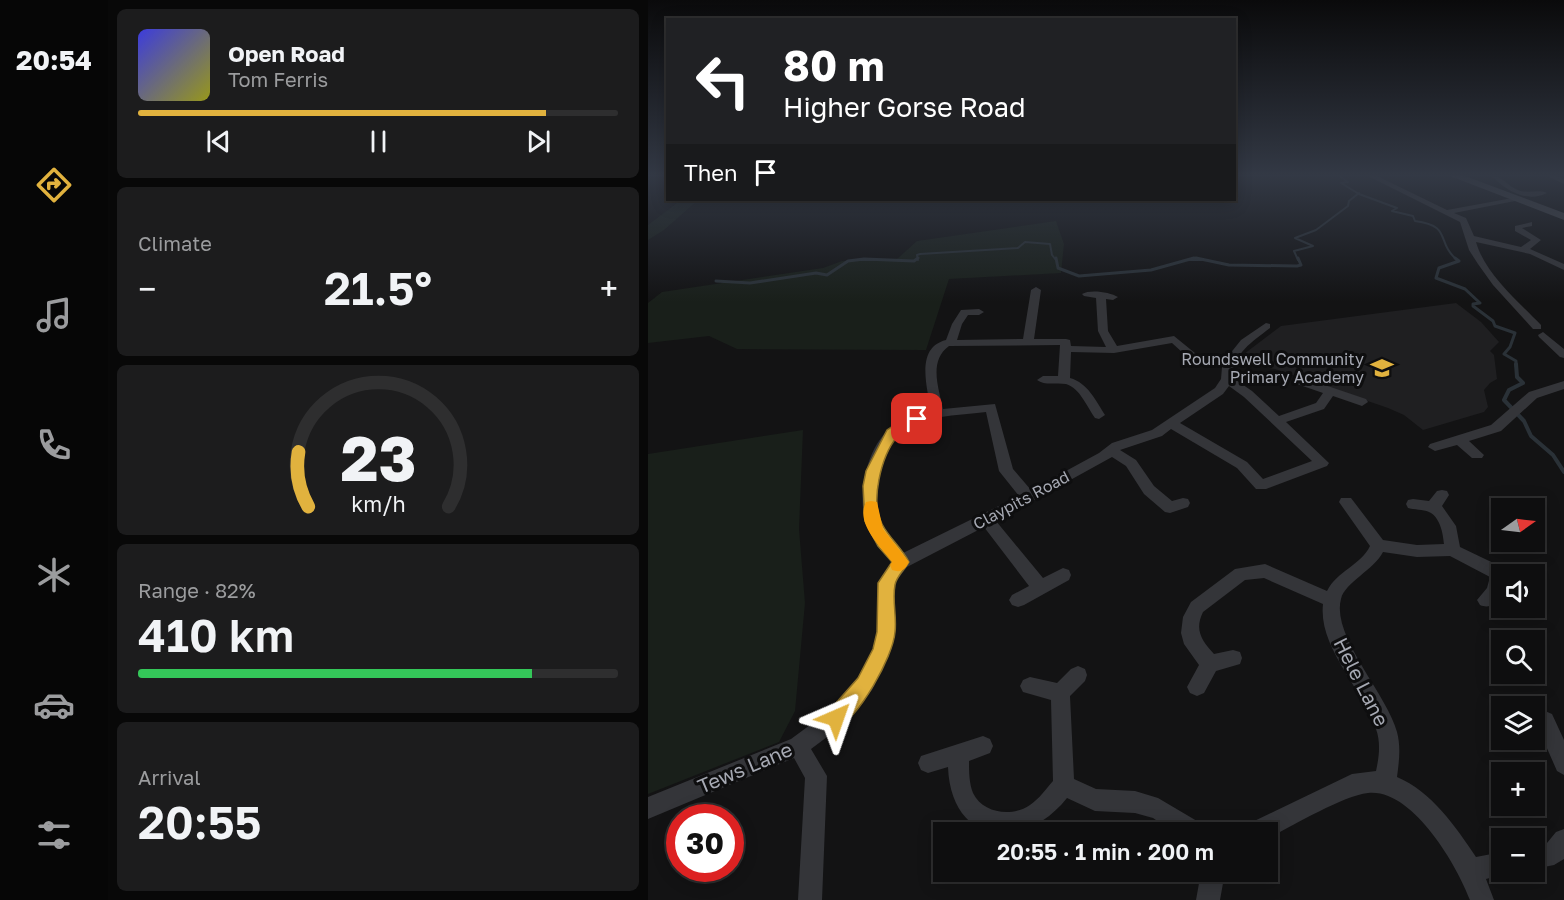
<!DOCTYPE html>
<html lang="en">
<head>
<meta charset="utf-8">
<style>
  body { margin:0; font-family:"Golos Text",sans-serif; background:#1c1c1d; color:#f1f3f6; height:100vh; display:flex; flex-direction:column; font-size:22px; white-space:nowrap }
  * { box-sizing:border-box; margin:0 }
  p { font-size:20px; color:#9b9c9e }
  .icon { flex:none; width:33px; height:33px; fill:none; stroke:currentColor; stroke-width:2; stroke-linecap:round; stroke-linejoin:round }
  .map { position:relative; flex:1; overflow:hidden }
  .sheet { display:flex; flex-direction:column; gap:9px; padding:9px; background:#080808; width:540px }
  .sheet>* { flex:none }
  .hud { position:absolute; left:18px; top:18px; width:570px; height:183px; border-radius:0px; box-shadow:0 3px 15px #0003,0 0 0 2px #2e2e2f; background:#202124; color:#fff; overflow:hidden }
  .needle { width:39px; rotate:76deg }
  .buttons { position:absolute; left:843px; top:498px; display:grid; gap:12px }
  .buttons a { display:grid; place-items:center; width:54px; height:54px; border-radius:0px; background:#0e0e0f; box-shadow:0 3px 15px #0003,0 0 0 2px #2e2e2f; font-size:30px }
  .speed { position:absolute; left:18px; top:804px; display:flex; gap:12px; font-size:30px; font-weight:700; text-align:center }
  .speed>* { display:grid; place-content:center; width:78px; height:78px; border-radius:50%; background:#0e0e0f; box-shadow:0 3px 15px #0003,0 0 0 2px #2e2e2f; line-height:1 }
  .speed .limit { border:9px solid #d22; background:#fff; color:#111 }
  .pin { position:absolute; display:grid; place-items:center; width:51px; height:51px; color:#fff; margin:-26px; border-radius:12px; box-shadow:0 3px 9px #0006 }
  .me { position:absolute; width:66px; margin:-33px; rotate:43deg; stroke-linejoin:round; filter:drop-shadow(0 0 4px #0008) }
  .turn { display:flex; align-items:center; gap:21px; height:126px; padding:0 18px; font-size:27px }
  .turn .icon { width:78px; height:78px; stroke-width:2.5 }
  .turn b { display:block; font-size:42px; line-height:51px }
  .then { display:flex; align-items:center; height:57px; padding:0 18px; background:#0003; gap:12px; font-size:22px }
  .big { font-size:45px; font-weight:600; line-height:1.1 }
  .sheet .widget { flex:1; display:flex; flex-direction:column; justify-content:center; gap:9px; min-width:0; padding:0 21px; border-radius:9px; background:#1c1c1d }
  .sheet .dial { align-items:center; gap:0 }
  .dial svg { height:156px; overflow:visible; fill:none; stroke:#2e2e2f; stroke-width:7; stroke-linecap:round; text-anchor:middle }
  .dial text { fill:#f1f3f6; stroke:none }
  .song { display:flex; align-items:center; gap:18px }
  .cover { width:72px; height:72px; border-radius:9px; background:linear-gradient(135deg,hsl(240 70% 55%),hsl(60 70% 35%)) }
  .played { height:6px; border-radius:3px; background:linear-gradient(90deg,#e1b23e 85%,#2e2e2f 85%) }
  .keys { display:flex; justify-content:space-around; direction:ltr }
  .heat { display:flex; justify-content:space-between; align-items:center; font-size:33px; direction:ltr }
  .charge { height:9px; border-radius:4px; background:linear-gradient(90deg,#34c759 82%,#2e2e2f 0) }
  .trip { position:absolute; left:285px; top:822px; width:345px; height:60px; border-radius:0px; background:#0e0e0f; box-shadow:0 3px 15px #0003,0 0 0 2px #2e2e2f; font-weight:600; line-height:60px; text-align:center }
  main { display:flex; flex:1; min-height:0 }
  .menu { display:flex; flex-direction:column; width:108px; justify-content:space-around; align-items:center; background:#060606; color:#9b9c9e }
  .menu .icon { width:42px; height:42px }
  .menu .selected { color:#e1b23e }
  .menu b { font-size:27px; color:#f1f3f6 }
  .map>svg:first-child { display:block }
  .built { fill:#1f1f21 }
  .green { fill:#191f1a }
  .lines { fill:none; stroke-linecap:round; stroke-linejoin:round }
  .stream-far2 { stroke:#2a3137; stroke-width:2 }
  .stream-far1 { stroke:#2a3137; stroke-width:3 }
  .stream { stroke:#2a3137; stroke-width:4 }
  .street { fill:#343539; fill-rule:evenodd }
  .secondary { fill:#424449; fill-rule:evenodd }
  .route { fill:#e1b23e; stroke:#927428; stroke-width:1.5 }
  .slow { fill:#f59e0b }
  .labels { text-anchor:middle; stroke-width:6; stroke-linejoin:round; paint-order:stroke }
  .poi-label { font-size:16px; fill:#a6a9b3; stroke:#0e0e0f; text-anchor:end }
  .street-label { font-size:16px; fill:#a6a9b3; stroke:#0e0e0f }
  .near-street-label { font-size:20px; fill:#a6a9b3; stroke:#0e0e0f }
</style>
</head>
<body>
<main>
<nav class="menu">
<b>20:54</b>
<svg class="icon selected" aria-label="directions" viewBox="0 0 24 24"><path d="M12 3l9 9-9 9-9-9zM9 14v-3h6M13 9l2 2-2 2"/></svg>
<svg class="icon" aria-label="music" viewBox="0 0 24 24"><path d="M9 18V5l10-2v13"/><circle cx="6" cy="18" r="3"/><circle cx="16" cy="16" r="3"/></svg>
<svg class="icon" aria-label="phone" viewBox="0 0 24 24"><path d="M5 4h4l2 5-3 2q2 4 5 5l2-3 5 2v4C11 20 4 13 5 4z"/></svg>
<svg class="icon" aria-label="climate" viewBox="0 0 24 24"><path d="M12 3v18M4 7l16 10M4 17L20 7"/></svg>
<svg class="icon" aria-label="car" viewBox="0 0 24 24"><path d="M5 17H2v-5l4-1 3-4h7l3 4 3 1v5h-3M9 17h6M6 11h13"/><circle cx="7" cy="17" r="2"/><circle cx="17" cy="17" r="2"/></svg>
<svg class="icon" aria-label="filters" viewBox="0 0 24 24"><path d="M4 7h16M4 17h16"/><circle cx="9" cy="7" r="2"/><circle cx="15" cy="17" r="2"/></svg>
</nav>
<section class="sheet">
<div class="widget">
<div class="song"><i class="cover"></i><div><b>Open Road</b><p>Tom Ferris</p></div></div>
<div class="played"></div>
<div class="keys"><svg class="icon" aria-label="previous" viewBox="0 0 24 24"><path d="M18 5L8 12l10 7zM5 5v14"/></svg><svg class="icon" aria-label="pause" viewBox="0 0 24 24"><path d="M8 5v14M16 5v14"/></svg><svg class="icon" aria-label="next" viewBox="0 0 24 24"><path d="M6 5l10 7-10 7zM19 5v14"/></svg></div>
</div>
<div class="widget"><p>Climate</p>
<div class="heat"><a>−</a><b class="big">21.5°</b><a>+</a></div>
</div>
<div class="widget dial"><svg viewBox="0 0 100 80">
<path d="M14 69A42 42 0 1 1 86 69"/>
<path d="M14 69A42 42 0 0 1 9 41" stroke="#e1b23e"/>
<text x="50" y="56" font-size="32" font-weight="700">23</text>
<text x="50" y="72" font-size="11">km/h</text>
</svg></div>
<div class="widget"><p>Range · 82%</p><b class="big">410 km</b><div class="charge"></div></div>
<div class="widget"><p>Arrival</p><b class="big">20:55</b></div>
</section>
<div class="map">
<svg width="916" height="900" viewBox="0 0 916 900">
  <rect width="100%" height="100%" fill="#131314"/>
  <path class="built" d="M 808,303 L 833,322 L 851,342 L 842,351 L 846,355 L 849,379 L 842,383 L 836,390 L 840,407 L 836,412 L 775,430 L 756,415 L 740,408 L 627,369 L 591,364 L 596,354 L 633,326 Z"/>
  <path class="green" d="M 33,200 L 50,200 L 16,230 L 0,240 L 0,225 Z
    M 408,221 L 416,244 L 413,273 L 301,279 L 278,350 L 89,349 L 61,336 L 0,343 L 0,303 L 14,292 L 175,268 L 194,261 L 249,259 L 269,241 Z
    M 155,430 L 151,529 L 157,603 L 147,711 L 131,742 L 0,794 L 0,454 Z"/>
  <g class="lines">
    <path class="stream-far2" d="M 692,176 L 700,182 L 693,183 L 711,194 L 749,208 L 744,211 L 765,216 L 767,221 C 805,226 787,241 809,260
      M 210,260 L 233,260
      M 270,260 L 269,255 L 272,254 L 370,248 L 377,242 L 402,244 L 404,255 L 408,260
      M 541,260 L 555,260
      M 650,260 L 646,251 L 665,246 L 647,238 L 668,230 L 700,206 L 701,201 L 711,193"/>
    <path class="stream-far1" d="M 408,258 L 410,268 L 431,276 L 503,270 L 546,258
      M 548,258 L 581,265 L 649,266 L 653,265 L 650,258
      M 807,258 L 811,261 L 791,268 L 788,278 L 817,289 L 832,303 L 825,304 L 825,306 L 845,321 L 847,326 L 867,333 L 862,347 L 856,354 L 868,361 L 868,366
      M 68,281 L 102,283 L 168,273 L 179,275 L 200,261 L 216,259 L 266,261 L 270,258"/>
    <path class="stream" d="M 868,364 L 869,377 L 875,383 L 861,390 L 856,400 L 876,421 L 883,436 L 905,455 L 916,472"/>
    <path class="street" d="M 720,176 L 729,176 L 799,210 L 870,197 L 870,201 L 867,201 L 806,213 L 818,218 L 826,236 L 873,247 L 883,240 L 867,231 L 867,226 L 884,222 L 884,226 L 874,228 L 893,240 L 882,249 L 916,264 L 916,270 L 882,254 L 828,242 C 837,274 870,301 893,325 L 893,329 L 885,329 L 845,285 L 830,264 L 821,250 L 812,222 Z
      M 844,176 C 855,176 859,186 870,190 C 879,194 890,189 899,193 C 879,203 858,191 844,176 Z
      M 899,176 L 909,176 L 916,179 L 916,184 Z
      M 388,287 L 393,290 L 386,339 L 418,339 L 422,340 L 423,346 L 458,347 L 450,331 L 448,298 L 436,296 L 434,294 C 442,289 462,292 470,297 L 465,300 L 458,299 L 460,331 L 469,346 L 526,336 L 553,358 L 577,360 L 593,340 L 618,323 L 622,324 L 622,328 C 604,342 585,353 585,378 L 604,391 L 631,416 L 668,403 L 675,393 L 646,383 L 644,380 L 650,376 L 718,399 L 720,402 L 714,406 L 685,396 L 676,409 L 638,422 L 681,463 L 679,466 L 618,489 L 608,489 L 589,468 L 523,429 L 514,436 L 472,450 L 488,460 L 506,486 L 524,501 L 535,498 L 540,499 L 542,503 L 540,507 L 522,513 L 517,512 L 496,494 L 478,466 L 464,457 L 348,521 L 395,578 L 415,568 L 421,570 L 423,575 L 421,580 L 376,605 L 370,607 L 364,605 L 361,600 L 364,595 L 381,586 L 336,527 L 259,567 L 246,584 L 247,632 L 243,650 L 224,690 L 195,725 L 163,749 L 179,776 L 174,900 L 150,900 L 157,778 L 146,758 L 0,819 L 0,797 L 143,739 L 181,711 L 210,678 L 225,649 L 229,632 L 230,583 L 244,562 C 234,551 223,539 218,524 C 208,492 220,438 252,421 C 261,416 273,414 283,412 C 280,389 266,348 298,340 L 304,324 L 313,310 L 331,309 L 336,312 L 331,315 L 320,315 L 314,324 L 309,340 L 375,339 L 383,290 ZM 524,343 L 546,363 L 574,367 L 573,379 L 567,388 L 504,430 L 464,443 L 451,453 L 383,490 L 365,469 L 347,404 L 295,409 C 291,389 280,361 301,346 L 412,345 L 410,376 L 395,376 L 389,380 C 397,386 408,382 418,384 C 432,388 439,407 447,418 L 451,419 L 457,415 C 448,401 440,383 422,378 L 423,352 L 466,353 ZM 581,386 L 596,397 L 664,461 L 615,479 L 599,462 L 532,423 L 575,394 ZM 338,412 L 351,471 L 371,496 L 255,553 C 248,546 240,538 235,528 C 221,498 231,444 261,427 C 281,415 315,415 338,412 Z
      M 895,332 L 916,349 L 916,358 L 912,357 L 891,337 L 890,335 Z
      M 916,381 L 916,389 L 889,398 L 853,431 L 821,441 L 836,455 L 834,458 L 824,458 L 809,445 L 787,451 L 780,447 L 782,444 L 843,425 L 881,392 Z
      M 794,490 L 799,491 L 801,495 L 794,506 L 808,526 L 812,547 L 860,570 L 862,574 L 854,574 L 852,597 C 845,604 842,609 832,605 L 829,600 L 839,588 L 842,577 L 802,556 L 769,557 L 735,552 C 726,570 697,582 693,599 C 683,636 739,694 749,732 C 753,747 751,762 749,777 C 783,791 808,827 828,857 L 854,852 L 854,872 L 863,872 L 838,879 L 846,900 L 822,900 C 809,865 764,788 720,793 C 694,796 645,826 620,838 L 620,832 L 597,832 L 600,824 L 704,774 L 728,771 C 731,757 733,743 728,729 C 715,689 670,648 675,604 L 616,578 L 597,580 L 555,612 C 546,630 554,641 566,654 L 585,650 L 592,652 L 594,658 L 592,664 L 568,671 L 556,693 L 549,696 L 542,693 L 539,687 L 551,665 L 536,644 L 533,633 L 535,617 L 543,602 L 587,569 L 617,564 L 679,591 C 689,571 713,565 722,546 L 691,502 L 693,498 L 703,498 L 735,540 L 769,545 L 796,544 C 795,533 792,517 781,512 C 775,509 766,510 760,508 L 758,504 L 760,500 L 765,499 L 781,501 L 789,491 Z
      M 430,666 L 437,669 L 439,675 L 437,681 L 422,696 L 426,779 L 448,789 L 487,791 L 510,798 L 554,824 L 557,832 L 526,832 L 505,818 L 487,813 L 447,811 L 419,798 C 376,852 303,846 300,767 L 280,773 L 273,770 L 270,763 L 273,756 L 335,736 L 342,739 L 345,746 L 342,753 L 321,761 C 321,771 321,783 325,793 C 335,814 365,817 382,805 C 391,799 398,789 405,781 L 403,700 L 375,692 L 372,686 L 375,680 L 382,677 L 409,683 L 423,669 Z
      M 897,711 L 904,714 L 916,740 L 916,775 L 909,771 L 887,721 L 890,714 Z
      M 916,829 L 916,859 L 906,865 L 886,869 L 886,845 L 899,843 L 908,832 Z
      M 553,872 L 577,872 L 572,900 L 548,900 Z"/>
    <path class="secondary" d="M 802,176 L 817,176 L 916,213 L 916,220 Z"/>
  </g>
  <linearGradient id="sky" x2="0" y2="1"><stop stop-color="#0a0a0b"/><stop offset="0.58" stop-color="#333945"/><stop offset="1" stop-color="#333945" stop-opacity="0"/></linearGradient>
  <rect width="916" height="302" fill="url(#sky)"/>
  <path class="route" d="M 269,415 L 275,419 C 269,427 256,428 249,437 C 233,456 222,502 234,524 C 241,538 254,548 261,562 C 257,569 248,577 247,585 C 244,600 249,617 247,632 C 245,657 211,718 188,728 L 181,725 L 178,718 L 181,711 L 210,678 L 225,649 L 229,632 L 230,583 L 244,562 L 230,546 L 217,521 L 215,486 L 218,471 L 239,430 L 254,420 Z"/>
  <path class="slow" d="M 223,501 L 229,502 L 235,529 L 261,562 C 257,570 253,573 244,570 L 242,565 L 244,562 C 232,546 207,523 218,502 Z"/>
  <defs>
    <g id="school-bare" transform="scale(1.8)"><path d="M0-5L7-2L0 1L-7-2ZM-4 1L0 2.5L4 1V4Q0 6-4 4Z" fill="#e1b23e" stroke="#0e0e0f" stroke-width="2.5" paint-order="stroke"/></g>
  </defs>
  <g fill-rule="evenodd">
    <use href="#school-bare" x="734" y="368"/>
  </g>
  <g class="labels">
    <g class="poi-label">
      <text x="716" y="365">Roundswell Community<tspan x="716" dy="18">Primary Academy</tspan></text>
    </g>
    <g class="street-label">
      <text transform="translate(373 500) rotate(-28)" y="6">Claypits Road</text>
    </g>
    <g class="near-street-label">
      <text transform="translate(713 682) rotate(63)" y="7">Hele Lane</text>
      <text transform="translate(97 768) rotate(-23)" y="7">Tews Lane</text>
    </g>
  </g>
</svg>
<div class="buttons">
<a><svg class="needle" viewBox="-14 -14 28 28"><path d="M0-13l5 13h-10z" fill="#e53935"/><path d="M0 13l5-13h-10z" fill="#9b9c9e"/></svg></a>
<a><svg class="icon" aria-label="sound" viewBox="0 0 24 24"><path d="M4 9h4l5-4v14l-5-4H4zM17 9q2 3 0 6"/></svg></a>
<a><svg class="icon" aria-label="search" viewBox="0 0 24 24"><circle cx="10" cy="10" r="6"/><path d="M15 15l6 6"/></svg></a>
<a><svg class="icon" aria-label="layers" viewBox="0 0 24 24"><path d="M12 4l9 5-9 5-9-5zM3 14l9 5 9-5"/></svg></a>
<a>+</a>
<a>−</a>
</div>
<div class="speed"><div class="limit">30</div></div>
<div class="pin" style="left:269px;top:419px;background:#d93025"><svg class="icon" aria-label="arrive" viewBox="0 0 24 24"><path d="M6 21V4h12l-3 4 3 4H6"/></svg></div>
<svg class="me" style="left:188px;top:718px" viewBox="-20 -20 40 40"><path d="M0-17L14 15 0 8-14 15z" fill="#e1b23e" stroke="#fff" stroke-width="4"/></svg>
<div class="trip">20:55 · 1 min · 200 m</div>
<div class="hud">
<div class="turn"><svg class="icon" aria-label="left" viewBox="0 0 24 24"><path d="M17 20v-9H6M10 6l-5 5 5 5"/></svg><div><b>80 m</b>Higher Gorse Road</div></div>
<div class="then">Then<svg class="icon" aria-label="arrive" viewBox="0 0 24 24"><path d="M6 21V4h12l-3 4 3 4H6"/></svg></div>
</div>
</div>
</main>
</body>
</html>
